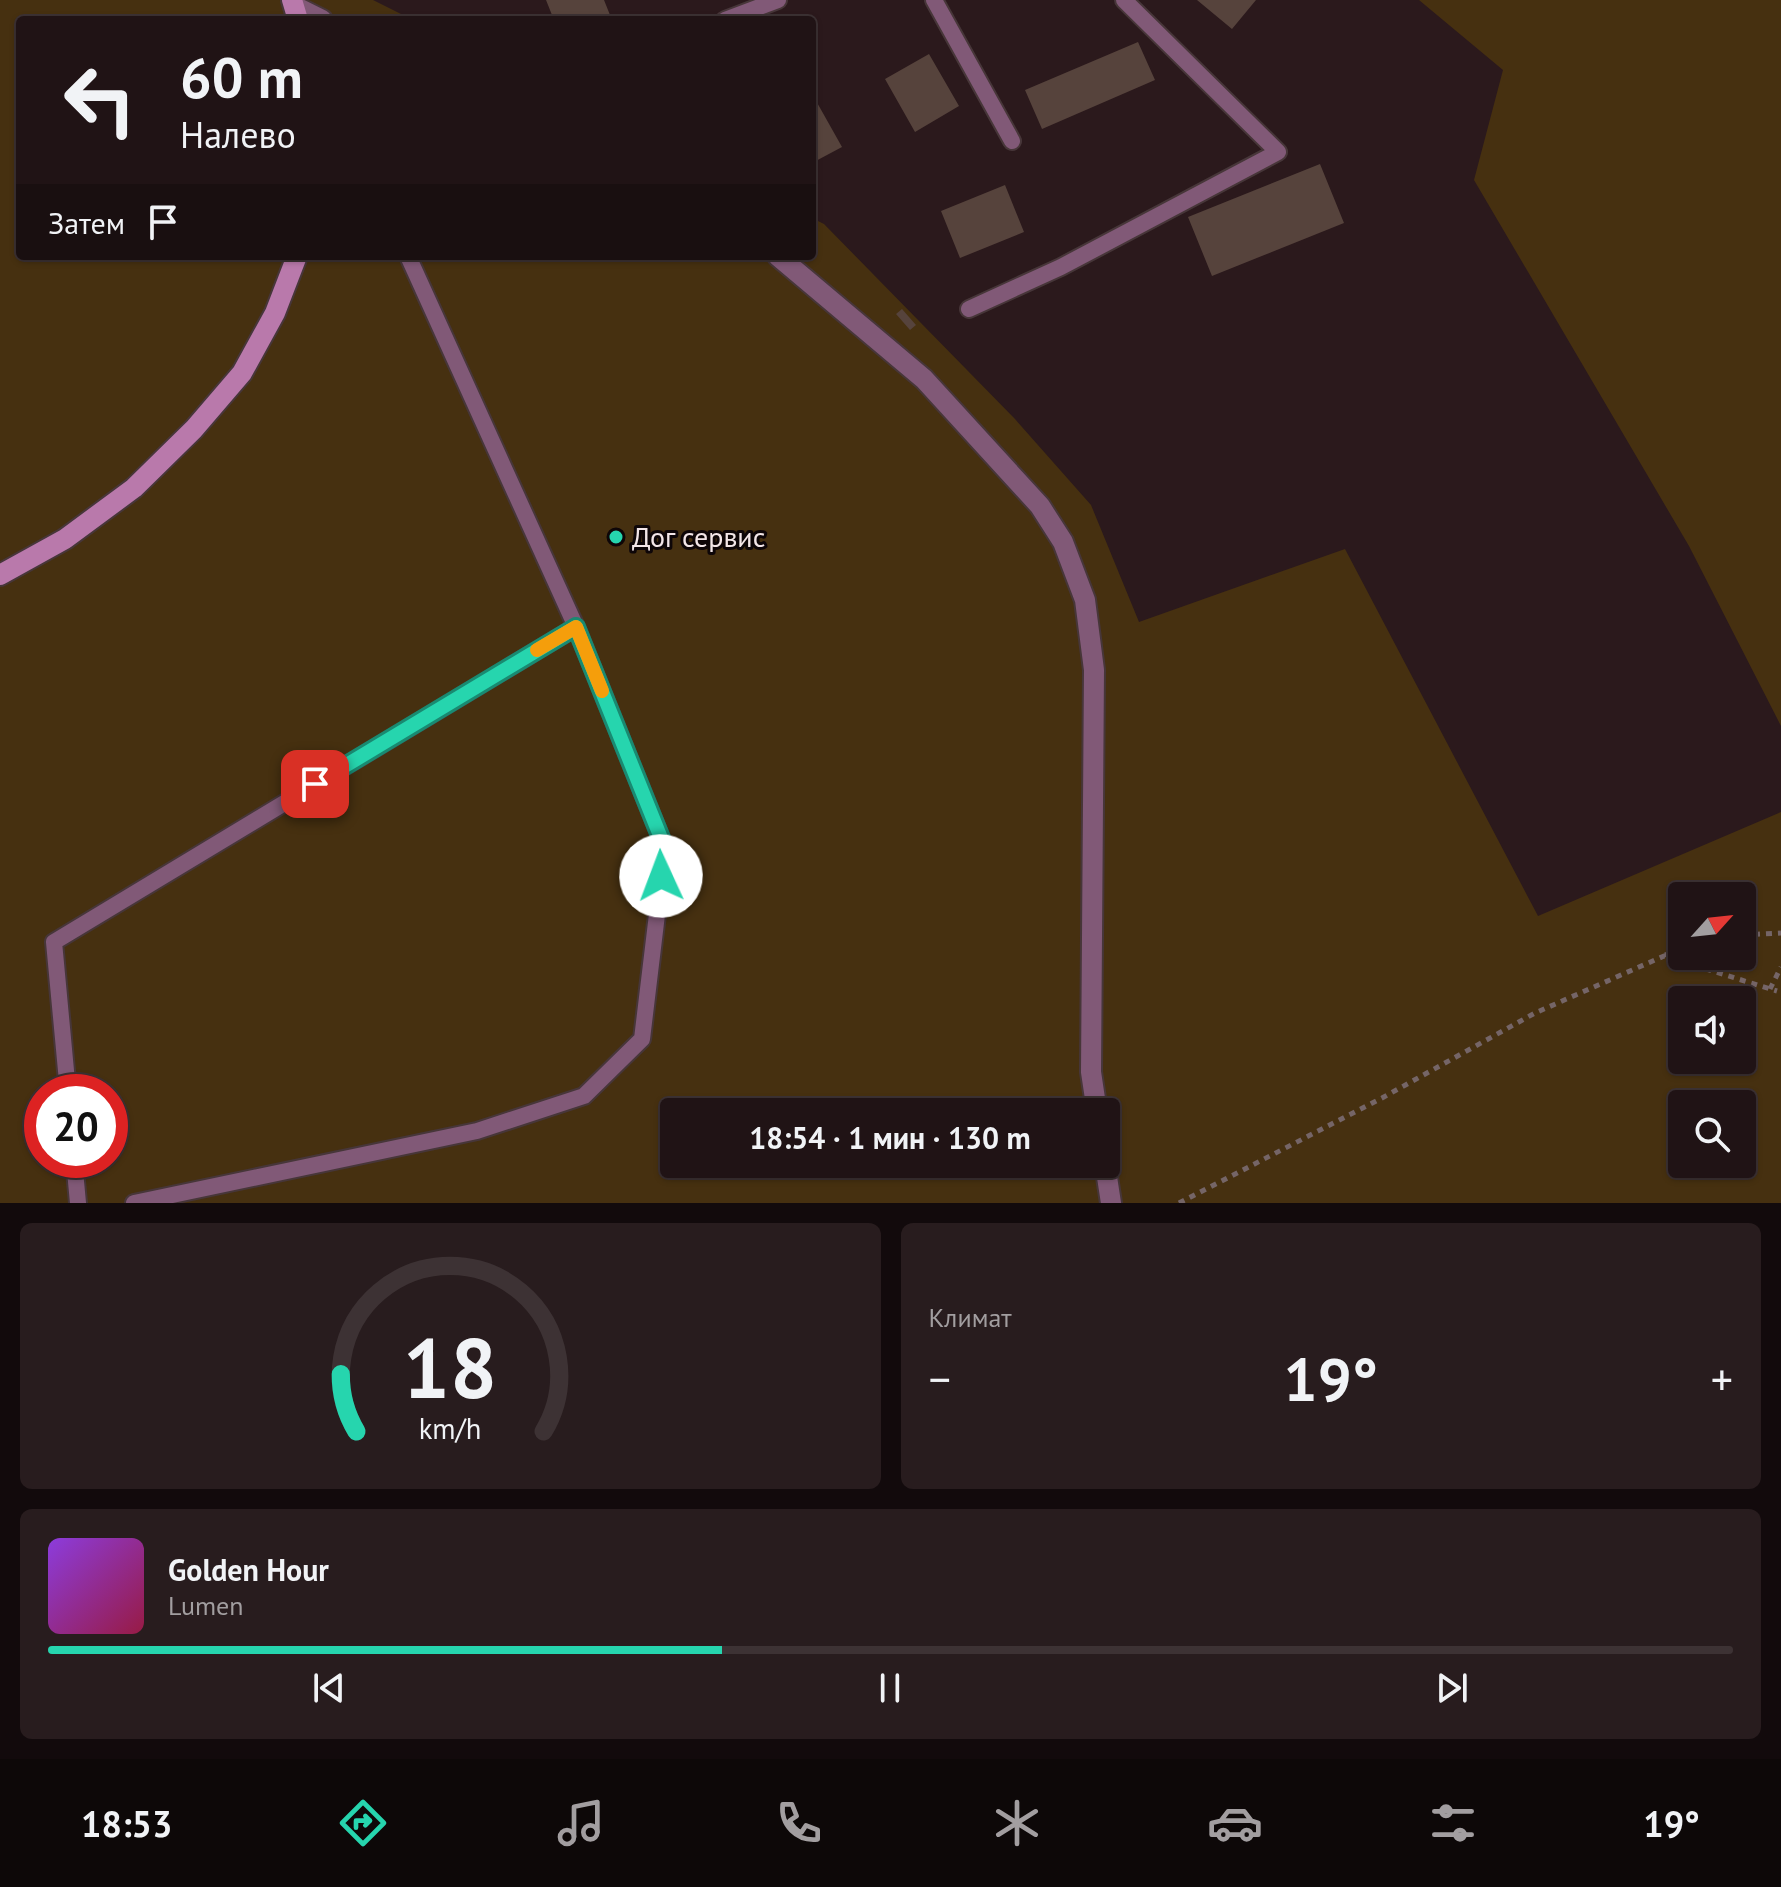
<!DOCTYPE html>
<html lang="ru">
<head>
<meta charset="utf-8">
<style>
  body { margin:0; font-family:"PT Sans",sans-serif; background:#281c1e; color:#f1f3f6; height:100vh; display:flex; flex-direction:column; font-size:30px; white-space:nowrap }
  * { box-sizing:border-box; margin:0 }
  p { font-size:26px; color:#a29ea0 }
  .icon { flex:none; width:44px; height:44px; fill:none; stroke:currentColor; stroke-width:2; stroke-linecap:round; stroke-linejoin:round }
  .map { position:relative; height:1203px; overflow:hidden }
  .sheet { display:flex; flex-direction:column; gap:20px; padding:20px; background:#120a0c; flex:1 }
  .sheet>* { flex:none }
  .banner { position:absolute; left:16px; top:16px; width:800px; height:244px; border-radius:8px; box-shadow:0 2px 6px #0004,0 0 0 2px #3d3234; background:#201315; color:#f1f3f6; overflow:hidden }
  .needle { width:52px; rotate:63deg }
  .tools { position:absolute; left:1668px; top:882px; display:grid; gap:16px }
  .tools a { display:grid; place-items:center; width:88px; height:88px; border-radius:8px; background:#201315; box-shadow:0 2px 6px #0004,0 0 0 2px #3d3234; font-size:40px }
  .speed { position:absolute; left:24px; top:1074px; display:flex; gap:16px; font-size:40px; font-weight:700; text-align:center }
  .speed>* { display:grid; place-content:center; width:104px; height:104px; border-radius:50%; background:#201315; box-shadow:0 2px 6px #0004,0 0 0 2px #3d3234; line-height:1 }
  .speed .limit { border:12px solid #d22; background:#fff; color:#111 }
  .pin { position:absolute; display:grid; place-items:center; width:68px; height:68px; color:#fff; margin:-34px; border-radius:16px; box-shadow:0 4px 12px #0006 }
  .me { position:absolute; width:88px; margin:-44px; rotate:358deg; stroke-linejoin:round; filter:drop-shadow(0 0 6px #0008) }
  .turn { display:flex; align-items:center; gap:28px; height:168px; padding:0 32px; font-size:36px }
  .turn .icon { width:104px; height:104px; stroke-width:2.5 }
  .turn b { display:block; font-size:56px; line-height:68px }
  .then { display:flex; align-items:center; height:76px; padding:0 32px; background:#0003; gap:16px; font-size:30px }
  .big { font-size:60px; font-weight:700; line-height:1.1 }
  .sheet .widget { flex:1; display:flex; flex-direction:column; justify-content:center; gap:12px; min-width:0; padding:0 28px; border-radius:12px; background:#281c1e }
  .sheet .dial { align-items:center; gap:0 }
  .dial svg { height:208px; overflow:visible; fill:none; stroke:#3d3234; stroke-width:7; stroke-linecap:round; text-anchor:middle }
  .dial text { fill:#f1f3f6; stroke:none }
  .song { display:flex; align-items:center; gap:24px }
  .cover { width:96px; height:96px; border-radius:12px; background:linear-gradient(135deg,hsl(270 70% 55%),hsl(340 70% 35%)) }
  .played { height:8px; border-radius:4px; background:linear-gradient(90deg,#26d5ae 40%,#3d3234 40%) }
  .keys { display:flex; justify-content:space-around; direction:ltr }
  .heat { display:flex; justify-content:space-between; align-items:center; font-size:44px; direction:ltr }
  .sheet .tiles { flex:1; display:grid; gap:20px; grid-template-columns:1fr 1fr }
  .widget:last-child { grid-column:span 2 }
  .trip { position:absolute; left:660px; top:1098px; width:460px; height:80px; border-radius:8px; background:#201315; box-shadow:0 2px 6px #0004,0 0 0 2px #3d3234; font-weight:700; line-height:80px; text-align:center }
  .menu { display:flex; height:128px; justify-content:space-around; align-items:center; background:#0d0808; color:#a29ea0 }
  .menu .icon { width:56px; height:56px }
  .menu .active { color:#26d5ae }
  .menu b { font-size:36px; color:#f1f3f6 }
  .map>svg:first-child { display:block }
  .green { fill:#463010; fill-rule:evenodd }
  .building { fill:#56433c }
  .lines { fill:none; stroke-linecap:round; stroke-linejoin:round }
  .lane-casing { stroke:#473639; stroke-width:20 }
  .street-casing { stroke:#473639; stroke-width:24 }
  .secondary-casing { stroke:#473639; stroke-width:24 }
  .path { stroke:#756567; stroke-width:5; stroke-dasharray:6 6; stroke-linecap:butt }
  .lane { stroke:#815977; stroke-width:16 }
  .street { stroke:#815977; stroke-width:20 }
  .secondary { stroke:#b979ab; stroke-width:20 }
  .route-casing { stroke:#198a71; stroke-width:20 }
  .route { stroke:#26d5ae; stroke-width:14 }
  .slow { stroke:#f59e0b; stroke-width:14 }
  .poi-dot { fill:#26d5ae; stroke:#0e0608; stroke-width:3 }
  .labels { text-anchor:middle; stroke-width:6; stroke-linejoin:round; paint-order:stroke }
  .poi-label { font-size:28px; fill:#f3e6e8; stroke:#0e0608; text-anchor:start }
</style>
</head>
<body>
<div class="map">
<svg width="1781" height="1203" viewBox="0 0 1781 1203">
  <rect width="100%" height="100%" fill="#2b191c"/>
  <path class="green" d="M 0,0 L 373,0 L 413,20 L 20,20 L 20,256 L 812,256 L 812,218 L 824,224 L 1015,419 L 1091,505 L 1139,622 L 1345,549 L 1538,916 L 1781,812 L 1781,1203 L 0,1203 ZM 1682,896 L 1742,896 L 1742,956 L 1682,956 ZM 1682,1000 L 1742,1000 L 1742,1060 L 1682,1060 ZM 42,1092 L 110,1092 L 110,1160 L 42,1160 ZM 1682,1104 L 1742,1104 L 1742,1164 L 1682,1164 ZM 674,1112 L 1106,1112 L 1106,1164 L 674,1164 Z
    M 1419,0 L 1781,0 L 1781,726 L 1689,546 L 1474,180 L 1503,70 Z"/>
  <path class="building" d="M 546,0 L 604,0 L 612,20 L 554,20 Z
    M 1197,0 L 1256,0 L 1232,29 Z
    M 1138,42 L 1155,80 L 1042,129 L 1025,90 Z
    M 929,54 L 959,106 L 915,132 L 885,79 Z
    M 815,99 L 842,147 L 812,163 L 812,100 Z
    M 1320,164 L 1344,223 L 1212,276 L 1188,217 Z
    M 1005,185 L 1024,232 L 960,258 L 941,211 Z
    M 902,309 L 916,325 L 910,330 L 896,314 Z"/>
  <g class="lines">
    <g class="lane-casing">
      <path id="lane" d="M 934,0 L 1012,141
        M 725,20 L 778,0
        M 969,309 L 1061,267 L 1278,152 L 1124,0
        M 68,1092 L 54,942 L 576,627
        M 74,1160 L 78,1203
        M 134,1203 L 477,1131 L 584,1096 L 642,1039 L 665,848 L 576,627 L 408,256"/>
    </g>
    <g class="street-casing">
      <path id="street" d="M 296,7 L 322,20
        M 778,256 L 924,379 L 1040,506 L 1063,542 L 1085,600 L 1094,670 L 1091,1072 L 1097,1112
        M 1105,1164 L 1111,1203"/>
    </g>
    <g class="secondary-casing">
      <path id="secondary" d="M 292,0 L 298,20
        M 0,575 L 65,539 L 134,488 L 194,429 L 242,373 L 275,313 L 297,256"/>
    </g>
    <path class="path" d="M 1742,935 L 1781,933
      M 1665,955 L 1682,950
      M 1770,989 L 1781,967
      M 1179,1203 L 1382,1098 L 1535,1013 L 1664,956 L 1777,991"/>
    <use href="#lane" class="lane"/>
    <use href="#street" class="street"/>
    <use href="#secondary" class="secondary"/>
  </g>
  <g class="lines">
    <g class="route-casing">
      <path id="route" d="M 315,784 L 576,627 L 665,848 L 661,876"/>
    </g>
    <use href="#route" class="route"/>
    <path class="slow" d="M 537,650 L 576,627 L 602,691"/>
  </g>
  <circle class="poi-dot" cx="616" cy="537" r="8"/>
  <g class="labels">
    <g class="poi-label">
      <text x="632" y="547">Дог сервис</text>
    </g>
  </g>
</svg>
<div class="tools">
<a><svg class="needle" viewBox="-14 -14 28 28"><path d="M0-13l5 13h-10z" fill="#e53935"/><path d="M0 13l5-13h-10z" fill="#a29ea0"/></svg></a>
<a><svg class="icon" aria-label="sound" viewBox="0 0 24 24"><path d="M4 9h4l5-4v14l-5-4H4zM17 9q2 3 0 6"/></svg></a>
<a><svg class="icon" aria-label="search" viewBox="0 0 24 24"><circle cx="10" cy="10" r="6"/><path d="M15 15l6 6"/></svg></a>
</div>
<div class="speed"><div class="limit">20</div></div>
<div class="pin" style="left:315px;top:784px;background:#d93025"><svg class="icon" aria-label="arrive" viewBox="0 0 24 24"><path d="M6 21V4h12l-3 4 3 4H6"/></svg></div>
<svg class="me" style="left:661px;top:876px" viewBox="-20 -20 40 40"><circle r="19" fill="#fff"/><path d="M0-13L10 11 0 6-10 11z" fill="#26d5ae"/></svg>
<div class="trip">18:54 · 1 мин · 130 m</div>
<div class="banner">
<div class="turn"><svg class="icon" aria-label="left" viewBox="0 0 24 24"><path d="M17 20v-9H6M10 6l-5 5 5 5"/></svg><div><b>60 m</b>Налево</div></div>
<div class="then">Затем<svg class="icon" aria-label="arrive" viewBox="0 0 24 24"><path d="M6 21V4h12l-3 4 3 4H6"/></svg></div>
</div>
</div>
<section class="sheet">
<div class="tiles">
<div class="widget dial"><svg viewBox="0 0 100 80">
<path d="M14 69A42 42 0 1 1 86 69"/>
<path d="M14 69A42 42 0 0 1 8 47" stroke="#26d5ae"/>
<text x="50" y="56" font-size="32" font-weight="700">18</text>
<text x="50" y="72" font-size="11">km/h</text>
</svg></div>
<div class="widget"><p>Климат</p>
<div class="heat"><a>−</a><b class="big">19°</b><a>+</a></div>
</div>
<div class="widget">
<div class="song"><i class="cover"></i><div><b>Golden Hour</b><p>Lumen</p></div></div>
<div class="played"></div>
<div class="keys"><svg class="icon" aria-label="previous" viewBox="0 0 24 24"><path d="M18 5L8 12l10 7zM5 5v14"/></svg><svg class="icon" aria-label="pause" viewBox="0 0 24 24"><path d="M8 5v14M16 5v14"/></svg><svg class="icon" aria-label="next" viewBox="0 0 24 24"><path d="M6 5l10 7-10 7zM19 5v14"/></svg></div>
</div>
</div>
</section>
<nav class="menu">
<b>18:53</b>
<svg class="icon active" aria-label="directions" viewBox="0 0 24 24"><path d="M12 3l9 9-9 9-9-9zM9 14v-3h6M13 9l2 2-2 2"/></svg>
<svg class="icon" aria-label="music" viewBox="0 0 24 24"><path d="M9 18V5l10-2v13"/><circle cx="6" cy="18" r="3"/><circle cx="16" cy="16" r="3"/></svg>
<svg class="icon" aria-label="phone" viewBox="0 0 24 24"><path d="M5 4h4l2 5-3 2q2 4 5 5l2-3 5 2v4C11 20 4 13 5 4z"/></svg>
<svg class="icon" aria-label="climate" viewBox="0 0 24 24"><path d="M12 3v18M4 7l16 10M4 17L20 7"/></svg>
<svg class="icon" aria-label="car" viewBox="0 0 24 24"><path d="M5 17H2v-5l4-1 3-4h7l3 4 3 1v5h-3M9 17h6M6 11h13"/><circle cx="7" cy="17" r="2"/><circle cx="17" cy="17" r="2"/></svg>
<svg class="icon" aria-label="filters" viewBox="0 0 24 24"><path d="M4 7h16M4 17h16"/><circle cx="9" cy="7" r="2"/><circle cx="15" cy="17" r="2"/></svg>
<b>19°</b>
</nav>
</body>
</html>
